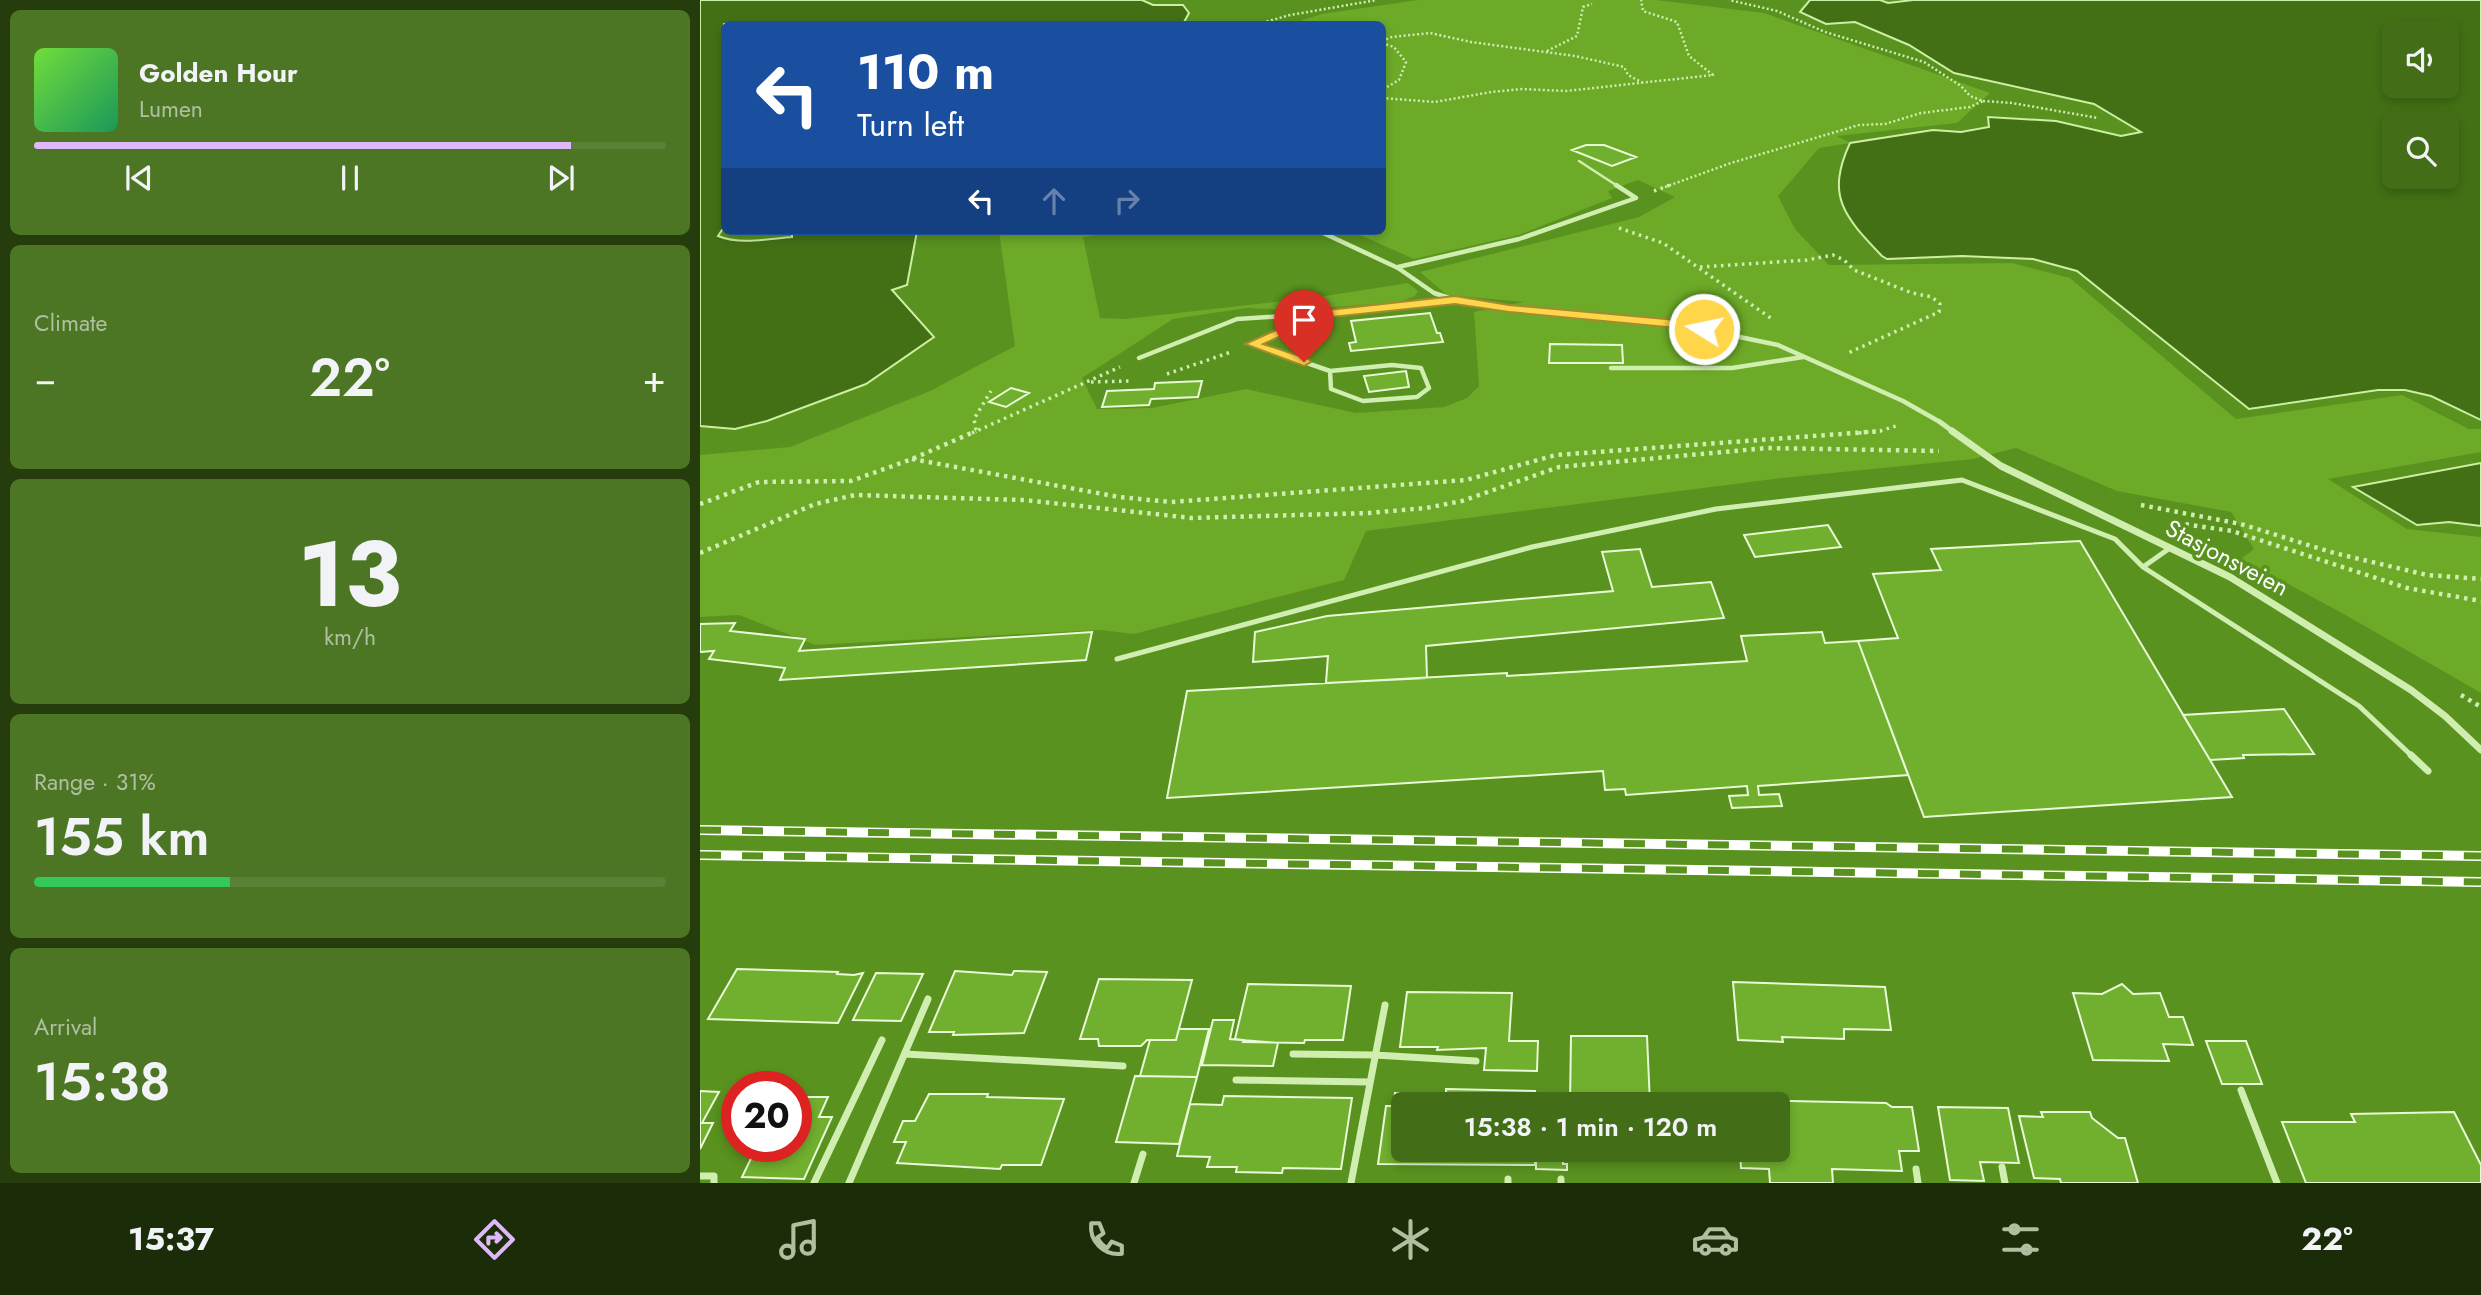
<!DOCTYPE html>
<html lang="en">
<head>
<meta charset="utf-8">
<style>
  body { margin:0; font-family:Jost,sans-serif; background:#4d7624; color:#f1f3f6; height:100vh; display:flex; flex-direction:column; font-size:26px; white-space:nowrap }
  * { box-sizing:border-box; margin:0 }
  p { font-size:23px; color:#afc0a1 }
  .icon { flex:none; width:38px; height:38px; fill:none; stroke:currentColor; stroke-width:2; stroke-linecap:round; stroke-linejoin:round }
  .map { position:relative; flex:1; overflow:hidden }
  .drawer { display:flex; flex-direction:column; gap:10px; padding:10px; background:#253c0d; width:700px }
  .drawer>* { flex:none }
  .guide { position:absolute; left:21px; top:21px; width:665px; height:214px; border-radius:10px; box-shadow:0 4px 10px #0003; background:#1a4fa0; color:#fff; overflow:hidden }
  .fabs { position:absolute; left:1682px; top:21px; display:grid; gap:14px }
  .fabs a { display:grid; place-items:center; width:77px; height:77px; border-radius:10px; background:#436e17; box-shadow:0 4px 10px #0003; font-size:35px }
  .speed { position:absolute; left:21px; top:1071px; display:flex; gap:14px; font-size:35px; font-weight:700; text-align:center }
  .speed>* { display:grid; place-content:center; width:91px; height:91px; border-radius:50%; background:#436e17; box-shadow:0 4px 10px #0003; line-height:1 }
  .speed .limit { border:10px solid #d22; background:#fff; color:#111 }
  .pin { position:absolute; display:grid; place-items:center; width:60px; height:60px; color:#fff; margin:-72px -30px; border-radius:50% 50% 50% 0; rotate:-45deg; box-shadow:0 0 7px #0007 }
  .pin .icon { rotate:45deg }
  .me { position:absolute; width:77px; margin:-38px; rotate:280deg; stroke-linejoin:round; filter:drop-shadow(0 0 5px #0008) }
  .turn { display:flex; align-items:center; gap:24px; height:147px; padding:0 21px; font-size:32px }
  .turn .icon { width:91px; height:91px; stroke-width:2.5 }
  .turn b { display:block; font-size:49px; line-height:60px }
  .lanes { display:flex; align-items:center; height:66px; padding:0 21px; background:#0003; justify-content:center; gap:35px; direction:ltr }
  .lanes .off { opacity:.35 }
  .big { font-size:52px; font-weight:600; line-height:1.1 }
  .drawer .card { flex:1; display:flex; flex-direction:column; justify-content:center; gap:10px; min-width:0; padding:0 24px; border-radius:10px; background:#4d7624 }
  .drawer .dial { align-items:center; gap:0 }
  .dial b { font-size:91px; line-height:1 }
  .song { display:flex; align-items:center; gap:21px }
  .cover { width:84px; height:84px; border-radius:10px; background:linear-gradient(135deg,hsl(100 70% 55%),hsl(150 70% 35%)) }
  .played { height:7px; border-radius:4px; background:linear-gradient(90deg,#dfb8f9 85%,#5b8136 85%) }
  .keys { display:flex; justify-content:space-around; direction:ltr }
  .heat { display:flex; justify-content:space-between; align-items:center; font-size:38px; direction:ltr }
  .charge { height:10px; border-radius:5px; background:linear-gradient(90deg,#34c759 31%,#5b8136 0) }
  .trip { position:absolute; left:691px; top:1092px; width:399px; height:70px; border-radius:10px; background:#436e17; box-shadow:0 4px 10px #0003; font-weight:600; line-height:70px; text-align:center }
  .tab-bar { display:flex; height:112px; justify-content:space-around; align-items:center; background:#1b2c09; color:#afc0a1 }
  .tab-bar .icon { width:49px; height:49px }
  .tab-bar .current { color:#dfb8f9 }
  .tab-bar b { font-size:32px; color:#f1f3f6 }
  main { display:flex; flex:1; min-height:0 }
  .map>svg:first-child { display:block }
  .green { fill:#6caa28 }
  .water { fill:#437015; stroke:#ccefa3; stroke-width:2; fill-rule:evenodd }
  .building { fill:#71af2e; stroke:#e9fad6; stroke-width:2 }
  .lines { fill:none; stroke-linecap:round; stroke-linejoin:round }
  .path-far2 { stroke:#d0eeb0; stroke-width:2.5; stroke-dasharray:2 2.5; stroke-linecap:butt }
  .path-far1 { stroke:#d0eeb0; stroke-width:3.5; stroke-dasharray:2.5 4.5; stroke-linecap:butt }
  .path { stroke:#d0eeb0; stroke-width:4.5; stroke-dasharray:3.5 5; stroke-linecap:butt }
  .lane-far3 { stroke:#d0eeb0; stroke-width:2.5 }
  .lane-far2 { stroke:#d0eeb0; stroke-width:4.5 }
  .lane-far1 { stroke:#d0eeb0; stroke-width:5 }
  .lane { stroke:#d0eeb0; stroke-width:7 }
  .street-far1 { stroke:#d0eeb0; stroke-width:5 }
  .street { stroke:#d0eeb0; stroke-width:7 }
  .rail-casing { stroke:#fff; stroke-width:10 }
  .rail { stroke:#59921f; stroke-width:7; stroke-dasharray:21; stroke-linecap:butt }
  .route { fill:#ffd54a; stroke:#a68a30; stroke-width:2 }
  .labels { text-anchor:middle; stroke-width:7; stroke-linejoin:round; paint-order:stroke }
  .street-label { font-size:24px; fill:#fff; stroke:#59921f }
</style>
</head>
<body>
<main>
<section class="drawer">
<div class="card">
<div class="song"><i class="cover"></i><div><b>Golden Hour</b><p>Lumen</p></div></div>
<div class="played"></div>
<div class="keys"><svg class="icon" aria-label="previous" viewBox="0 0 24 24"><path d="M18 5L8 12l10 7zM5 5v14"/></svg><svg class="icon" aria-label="pause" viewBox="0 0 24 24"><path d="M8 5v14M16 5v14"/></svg><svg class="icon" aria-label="next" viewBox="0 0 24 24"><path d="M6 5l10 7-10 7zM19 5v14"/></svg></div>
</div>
<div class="card"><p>Climate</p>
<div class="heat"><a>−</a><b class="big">22°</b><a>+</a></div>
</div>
<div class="card dial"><b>13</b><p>km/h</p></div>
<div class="card"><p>Range · 31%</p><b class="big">155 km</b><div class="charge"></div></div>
<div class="card"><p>Arrival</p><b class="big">15:38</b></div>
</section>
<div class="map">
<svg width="1781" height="1183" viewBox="0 0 1781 1183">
  <rect width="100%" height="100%" fill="#59921f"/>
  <path class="green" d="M 718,0 L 956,0 L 1064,13 L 1290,93 L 1257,123 L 1137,136 L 1150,143 L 1119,148 L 1078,196 L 1095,229 L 1129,265 L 1312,263 L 1370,278 L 1536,419 L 1702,395 L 1769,429 L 1781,429 L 1781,452 L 1628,479 L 1707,529 L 1781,537 L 1781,693 L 1642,613 L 1541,559 L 1554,549 L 1531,512 L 1417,491 L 1316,448 L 1273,459 L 1082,478 L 666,531 L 644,580 L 434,634 L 400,630 L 115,645 L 39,615 L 0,617 L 0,455 L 90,447 L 230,391 L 315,346 L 299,231 L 421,231 L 383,237 L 400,318 L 425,319 L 619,297 L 708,283 L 718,291 L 715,296 L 700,302 L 595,310 L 547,308 L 473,319 L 382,378 L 397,409 L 452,408 L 546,389 L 656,413 L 744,407 L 767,398 L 779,386 L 774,312 L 824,302 L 747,295 L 720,272 L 939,217 L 975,197 L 938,180 L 908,191 L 912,198 L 819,235 L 714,259 L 651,231 L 682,231 L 682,24 L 590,24 L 622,14 Z"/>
  <path class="water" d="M 0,0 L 442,0 L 453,5 L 483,5 L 489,13 L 484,22 L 515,24 L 24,24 L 24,227 L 18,236 C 40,245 68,239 92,237 L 92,231 L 217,231 L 207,285 L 192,290 L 234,337 L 166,384 L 67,421 L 35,429 L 0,426 Z
    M 1110,0 L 1180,0 L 1188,3 L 1213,0 L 1781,0 L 1781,420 L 1731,396 L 1705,390 L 1678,390 L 1549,409 L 1377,271 L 1333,259 L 1262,256 L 1187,259 L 1182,256 C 1145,217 1125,197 1150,143 L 1233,130 L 1261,132 L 1289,127 L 1288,117 L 1356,121 L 1421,136 L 1441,132 L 1394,104 L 1254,73 L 1209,45 L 1155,22 L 1126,24 L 1100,12 ZM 1694,33 L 1746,33 L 1746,86 L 1694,86 ZM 1694,124 L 1746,124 L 1746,177 L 1694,177 Z
    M 1781,463 L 1781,526 L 1749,522 L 1717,525 L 1653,487 Z"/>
  <path class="building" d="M 886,145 L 904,145 L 936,157 L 912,166 L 872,150 Z
    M 730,313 L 737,333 L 740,333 L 743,342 L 651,351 L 649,343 L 656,342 L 651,321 Z
    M 850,344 L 922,345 L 923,363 L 849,363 Z
    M 706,371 L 709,387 L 669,392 L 664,376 Z
    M 502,381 L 498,397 L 451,399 L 449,405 L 402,407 L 407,391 L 454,389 L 455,383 Z
    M 311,388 L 329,393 L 306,407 L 289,402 Z
    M 1128,525 L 1141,547 L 1055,557 L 1044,535 Z
    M 1380,541 L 1532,797 L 1224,817 L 1158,641 L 1198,638 L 1173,574 L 1241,570 L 1231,549 Z
    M 940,549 L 952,587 L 1011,582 L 1024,618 L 726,646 L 727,678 L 626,683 L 628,656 L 553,662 L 555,632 L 627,616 L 913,591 L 902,552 Z
    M 35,623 L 30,631 L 105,639 L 99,651 L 392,632 L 386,660 L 80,680 L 85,668 L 9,659 L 14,651 L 0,652 L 0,624 Z
    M 1122,632 L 1125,643 L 1158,641 L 1208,775 L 1058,786 L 1059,795 L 1079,794 L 1082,806 L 1032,808 L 1029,796 L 1048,795 L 1047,786 L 926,795 L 925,789 L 905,790 L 903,771 L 467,798 L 487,691 L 807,673 L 807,676 L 1047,661 L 1041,636 Z
    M 1584,709 L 1614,754 L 1543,755 L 1544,758 L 1510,760 L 1483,715 Z
    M 37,969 L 138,972 L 137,974 L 154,975 L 163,973 L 138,1023 L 8,1019 Z
    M 255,971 L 312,975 L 314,971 L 347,972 L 324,1033 L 253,1035 L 254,1032 L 229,1032 Z
    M 176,973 L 223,974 L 201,1021 L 153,1020 Z
    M 399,979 L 492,980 L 476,1040 L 447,1040 L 441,1046 L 399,1046 L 398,1039 L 380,1039 Z
    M 1033,982 L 1185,987 L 1191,1030 L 1144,1029 L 1144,1039 L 1082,1037 L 1083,1042 L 1038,1040 Z
    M 548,984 L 651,986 L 643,1040 L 605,1040 L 604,1043 L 543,1042 L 544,1040 L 535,1039 Z
    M 1422,984 L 1433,994 L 1460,993 L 1469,1017 L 1483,1017 L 1493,1045 L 1463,1044 L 1469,1061 L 1393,1060 L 1373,993 L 1402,994 Z
    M 707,992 L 812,993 L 809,1041 L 838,1041 L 837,1071 L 784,1070 L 786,1048 L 737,1050 L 738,1047 L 700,1047 Z
    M 513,1020 L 534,1020 L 530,1039 L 578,1043 L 573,1066 L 502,1065 Z
    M 479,1029 L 509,1029 L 497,1077 L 440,1076 L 450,1040 L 476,1040 Z
    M 871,1036 L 947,1036 L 950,1104 L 870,1104 Z
    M 1506,1041 L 1546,1041 L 1562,1084 L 1522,1084 Z
    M 435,1076 L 497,1077 L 479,1144 L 416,1142 Z
    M 746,1089 L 835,1091 L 834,1104 L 704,1104 L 704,1150 L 836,1150 L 835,1165 L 678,1164 L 686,1106 L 694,1106 L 695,1093 L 746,1094 Z
    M 0,1091 L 19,1092 L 2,1123 L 13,1123 L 0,1149 Z
    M 229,1094 L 288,1094 L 287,1097 L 364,1099 L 341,1165 L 302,1165 L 300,1169 L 197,1163 L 206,1142 L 194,1142 L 203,1121 L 215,1121 Z
    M 524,1096 L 652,1098 L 641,1169 L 583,1168 L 582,1173 L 536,1172 L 537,1167 L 507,1167 L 510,1157 L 477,1156 L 490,1104 L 522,1105 Z
    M 108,1097 L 128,1097 L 119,1117 L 132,1117 L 104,1179 L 42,1177 L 57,1146 L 96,1146 L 96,1117 L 99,1117 Z
    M 1036,1100 L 1186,1103 L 1192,1107 L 1212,1107 L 1219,1151 L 1199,1151 L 1202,1171 L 1132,1169 L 1133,1183 L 1070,1183 L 1069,1169 L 1041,1168 L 1040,1150 L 1078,1150 L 1078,1104 L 1037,1104 Z
    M 1238,1107 L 1308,1108 L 1319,1163 L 1280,1162 L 1284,1181 L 1250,1180 Z
    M 1341,1112 L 1390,1112 L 1392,1118 L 1418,1138 L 1425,1138 L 1438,1183 L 1361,1183 L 1360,1179 L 1334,1178 L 1319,1116 L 1343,1117 Z
    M 1754,1112 L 1781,1165 L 1781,1183 L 1606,1183 L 1582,1122 L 1655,1122 L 1651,1114 Z
    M 836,1150 L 863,1150 L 863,1164 L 867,1164 L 867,1170 L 836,1169 Z
    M 869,1150 L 951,1150 L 951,1159 L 869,1159 Z"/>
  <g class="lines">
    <path class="path-far2" d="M 558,24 L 590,15 L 677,0
      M 682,41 L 692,37 L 730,33 L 771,42 L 875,56 L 924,67 L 928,75 L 943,83
      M 682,43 L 694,47 L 706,62 L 699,80 L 682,90
      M 847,51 L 877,36 L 883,7 L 892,4
      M 682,98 L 735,102 L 791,92 L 822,89 L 866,91 L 1013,75 L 989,56 L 977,22 L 943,11 L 941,0
      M 1283,101 L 1312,103 L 1398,118
      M 965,187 L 1031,163 L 1159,125 L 1185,124 L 1221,113 L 1270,107 L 1283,101 L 1270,96 L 1261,86 L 1224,62 L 1125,32 L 1077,11 L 1029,0"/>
    <path class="path-far1" d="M 954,191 L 970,185
      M 919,228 L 963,243 L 1072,319
      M 1000,267 L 1107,260 L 1133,255 L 1144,260 L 1154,270 L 1212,293 L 1232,297 L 1240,304 L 1239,312 L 1148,353
      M 467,374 L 531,352
      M 391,382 L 431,381
      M 276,430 L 274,419 L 291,391
      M 272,433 L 420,367
      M 1159,433 L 1180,431 L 1199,425"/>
    <path class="path" d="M 212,459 L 419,497 L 471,502 L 766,480 L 856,455 L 1181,431
      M 0,504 L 59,482 L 151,481 L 212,459 L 276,431
      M 1441,505 L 1541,524 L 1634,553 L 1727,575 L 1781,579
      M 1477,523 L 1532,531 L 1707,588 L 1781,601
      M 0,553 L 115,504 L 155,495 L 324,500 L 492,518 L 669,513 L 726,508 L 762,501 L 859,467 L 1067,448 L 1239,451
      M 1761,695 L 1781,707"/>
    <path class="lane-far3" d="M 879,161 L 919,187"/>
    <path class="lane-far2" d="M 619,231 L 698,268 L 734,293 L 755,300 L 809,309 L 977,324 L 1078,345 L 1203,401 L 1240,422
      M 698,267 L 819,239 L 936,198 L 916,185
      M 619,314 L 552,344 L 630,371
      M 439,358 L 537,319 L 619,314 L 753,300
      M 692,365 L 721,368 L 729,388 L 717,397 L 663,401 L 631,389 L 630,371 Z
      M 911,368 L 1032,368 L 1103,357"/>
    <path class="lane-far1" d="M 1470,548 L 1443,567 L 1659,706 L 1713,757
      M 417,659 L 832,547 L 1016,509 L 1262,480 L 1415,539 L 1443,567"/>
    <path class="lane" d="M 1711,755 L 1728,771
      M 205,1054 L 423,1066
      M 593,1054 L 675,1055 L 776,1061
      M 536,1080 L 670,1082
      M 1541,1090 L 1577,1183
      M 1302,1167 L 1305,1183
      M 1216,1169 L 1218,1183
      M 0,1176 L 14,1176 L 14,1183
      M 808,1179 L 808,1183
      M 861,1179 L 861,1183
      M 114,1183 L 182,1040
      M 149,1183 L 228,999
      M 434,1183 L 443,1154
      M 651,1183 L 685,1005"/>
    <path class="street-far1" d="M 1240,422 L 1255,433"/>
    <path class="street" d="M 1252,431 L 1301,466 L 1530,577 L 1711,690 L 1745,716 L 1781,750"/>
    <g class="rail-casing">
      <path id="rail" d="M 0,830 L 1781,856
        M 0,855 L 1781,882"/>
    </g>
    <use href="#rail" class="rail"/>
  </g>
  <path class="route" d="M 755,296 L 809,305 L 977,320 L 1010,329 L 1004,333 L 977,328 L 809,312 L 755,304 L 622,318 L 563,344 L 609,359 L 611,362 L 604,366 L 545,344 L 619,311 Z"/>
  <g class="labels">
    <g class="street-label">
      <text transform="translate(1527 558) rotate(28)" y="8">Stasjonsveien</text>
    </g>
  </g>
</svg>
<div class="fabs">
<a><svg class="icon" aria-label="sound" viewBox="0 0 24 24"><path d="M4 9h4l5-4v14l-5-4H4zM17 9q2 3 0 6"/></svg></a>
<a><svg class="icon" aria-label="search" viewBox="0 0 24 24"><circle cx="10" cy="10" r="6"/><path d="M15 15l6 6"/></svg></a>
</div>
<div class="speed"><div class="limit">20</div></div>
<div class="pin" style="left:604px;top:362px;background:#d93025"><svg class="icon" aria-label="arrive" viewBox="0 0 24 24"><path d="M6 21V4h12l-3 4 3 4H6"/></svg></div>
<svg class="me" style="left:1004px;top:329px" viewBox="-20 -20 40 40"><circle r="17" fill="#ffd54a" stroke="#fff" stroke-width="3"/><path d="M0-11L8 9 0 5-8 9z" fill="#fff"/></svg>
<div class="trip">15:38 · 1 min · 120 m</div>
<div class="guide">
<div class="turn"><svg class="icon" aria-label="left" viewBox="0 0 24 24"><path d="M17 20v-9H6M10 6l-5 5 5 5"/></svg><div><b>110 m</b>Turn left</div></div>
<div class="lanes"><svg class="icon" aria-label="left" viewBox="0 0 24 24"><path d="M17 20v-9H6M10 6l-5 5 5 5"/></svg><svg class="icon off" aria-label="ahead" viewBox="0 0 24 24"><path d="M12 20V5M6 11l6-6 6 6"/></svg><svg class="icon off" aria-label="right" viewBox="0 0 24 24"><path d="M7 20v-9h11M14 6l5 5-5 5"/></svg></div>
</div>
</div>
</main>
<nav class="tab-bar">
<b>15:37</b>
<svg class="icon current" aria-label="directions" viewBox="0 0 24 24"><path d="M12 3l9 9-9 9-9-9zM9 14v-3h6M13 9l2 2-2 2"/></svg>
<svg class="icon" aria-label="music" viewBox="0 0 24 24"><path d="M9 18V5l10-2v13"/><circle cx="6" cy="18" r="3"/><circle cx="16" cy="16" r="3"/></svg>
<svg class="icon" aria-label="phone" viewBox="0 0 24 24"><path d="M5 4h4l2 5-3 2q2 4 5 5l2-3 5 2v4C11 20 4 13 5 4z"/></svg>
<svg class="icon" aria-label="climate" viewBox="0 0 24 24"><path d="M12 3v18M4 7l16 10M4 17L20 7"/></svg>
<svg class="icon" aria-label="car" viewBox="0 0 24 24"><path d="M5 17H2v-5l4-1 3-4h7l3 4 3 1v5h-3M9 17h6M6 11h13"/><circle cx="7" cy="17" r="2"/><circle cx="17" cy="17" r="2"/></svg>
<svg class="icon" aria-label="filters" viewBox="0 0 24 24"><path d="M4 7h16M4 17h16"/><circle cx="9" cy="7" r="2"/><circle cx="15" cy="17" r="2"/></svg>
<b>22°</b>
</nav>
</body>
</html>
